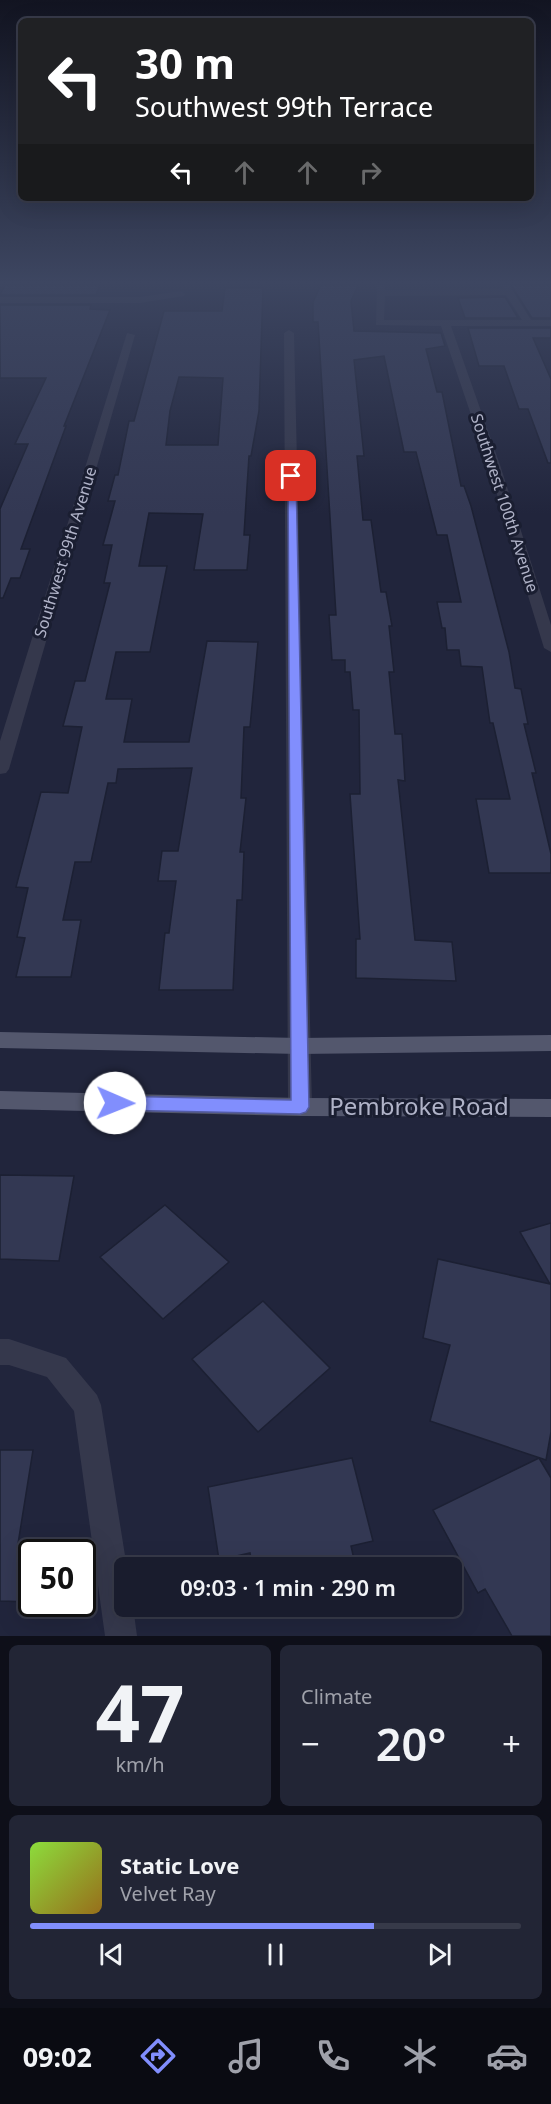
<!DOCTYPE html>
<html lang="en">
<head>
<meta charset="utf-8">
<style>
  body { margin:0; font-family:"Noto Sans",sans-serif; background:#222535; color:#f1f3f6; height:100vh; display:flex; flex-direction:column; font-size:22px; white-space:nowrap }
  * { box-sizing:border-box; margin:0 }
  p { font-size:20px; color:#9fa1aa }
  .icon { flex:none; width:33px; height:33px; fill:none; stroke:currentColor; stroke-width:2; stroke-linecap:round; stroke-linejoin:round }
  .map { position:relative; height:1636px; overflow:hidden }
  .drawer { display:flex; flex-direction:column; gap:9px; padding:9px; background:#0e0f19; flex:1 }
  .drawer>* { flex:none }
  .guide { position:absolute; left:18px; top:18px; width:516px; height:183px; border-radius:9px; box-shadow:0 6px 24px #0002,0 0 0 2px #373a49; background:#202124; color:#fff; overflow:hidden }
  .speed { position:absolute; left:18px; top:1539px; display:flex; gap:12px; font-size:30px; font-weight:700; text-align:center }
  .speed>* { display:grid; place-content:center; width:78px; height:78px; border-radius:50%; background:#191c2d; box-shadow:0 6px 24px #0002,0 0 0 2px #373a49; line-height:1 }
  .speed .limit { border:3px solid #111; border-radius:9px; background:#fff; color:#111 }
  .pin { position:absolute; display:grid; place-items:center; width:51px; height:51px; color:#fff; margin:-26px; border-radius:12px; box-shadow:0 3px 9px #0006 }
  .me { position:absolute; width:66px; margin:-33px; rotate:91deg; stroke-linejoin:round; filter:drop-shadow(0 0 4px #0008) }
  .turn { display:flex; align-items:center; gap:21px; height:126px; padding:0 18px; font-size:27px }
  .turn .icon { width:78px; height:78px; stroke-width:2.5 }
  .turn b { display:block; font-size:42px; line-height:51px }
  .lanes { display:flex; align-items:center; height:57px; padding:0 18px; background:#0003; justify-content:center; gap:30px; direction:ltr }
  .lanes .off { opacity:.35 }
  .big { font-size:45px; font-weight:600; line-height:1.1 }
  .drawer .widget { flex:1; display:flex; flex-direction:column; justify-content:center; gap:9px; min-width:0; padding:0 21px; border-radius:9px; background:#222535 }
  .drawer .dial { align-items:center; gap:0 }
  .dial b { font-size:78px; line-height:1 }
  .song { display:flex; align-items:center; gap:18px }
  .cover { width:72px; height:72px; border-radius:9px; background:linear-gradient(135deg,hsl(90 70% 55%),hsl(40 70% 35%)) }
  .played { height:6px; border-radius:3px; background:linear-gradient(90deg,#818efd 70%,#373a49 70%) }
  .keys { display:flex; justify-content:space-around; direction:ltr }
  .heat { display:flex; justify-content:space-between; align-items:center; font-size:33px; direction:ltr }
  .drawer .tiles { flex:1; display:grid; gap:9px; grid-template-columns:1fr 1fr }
  .widget:last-child { grid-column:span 2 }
  .trip { position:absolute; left:114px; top:1557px; width:348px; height:60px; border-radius:9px; background:#191c2d; box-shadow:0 6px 24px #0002,0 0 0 2px #373a49; font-weight:600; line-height:60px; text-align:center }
  .tabs { display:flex; height:96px; justify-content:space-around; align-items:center; background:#0a0b12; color:#9fa1aa }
  .tabs .icon { width:42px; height:42px }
  .tabs .active { color:#818efd }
  .tabs b { font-size:27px; color:#f1f3f6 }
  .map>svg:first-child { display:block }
  .building { fill:#333853; stroke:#1c2033; stroke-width:1.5; fill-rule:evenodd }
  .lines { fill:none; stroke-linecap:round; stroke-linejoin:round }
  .minor { fill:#35384c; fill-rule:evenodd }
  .major { fill:#53576d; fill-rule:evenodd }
  .route { fill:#818efd; stroke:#545ca4; stroke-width:1.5 }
  .labels { text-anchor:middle; stroke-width:6; stroke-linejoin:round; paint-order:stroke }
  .far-street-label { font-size:16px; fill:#b0b3c8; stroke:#1a1e31 }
  .near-street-label { font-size:24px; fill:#b0b3c8; stroke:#1a1e31 }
</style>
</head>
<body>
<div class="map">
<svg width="551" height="1636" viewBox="0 0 551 1636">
  <rect width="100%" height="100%" fill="#21253c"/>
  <path class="building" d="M 5,285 L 100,285 L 96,295 L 0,295 Z
    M 321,285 L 358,285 L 351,301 L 354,331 L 441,333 L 445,346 L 426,349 L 437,392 L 442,392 L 461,486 L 464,486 L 471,506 L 509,652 L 515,688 L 521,689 L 528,724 L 524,724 L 536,773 L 532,773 L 551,854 L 551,873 L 489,873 L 476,799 L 510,799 L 493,723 L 490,723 L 482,667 L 461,666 L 459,650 L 447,650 L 445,628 L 442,628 L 437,602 L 461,602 L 447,535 L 437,535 L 416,452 L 404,452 L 384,356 L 354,360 L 364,456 L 357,456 L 363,520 L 371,520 L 381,592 L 386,592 L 392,626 L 389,626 L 394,672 L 389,672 L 395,734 L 402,734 L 405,781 L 398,780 L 415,940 L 452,942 L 456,981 L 356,978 L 356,939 L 360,939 L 350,794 L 360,794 L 359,710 L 353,710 L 350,672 L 345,672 L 345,660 L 332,660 L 329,615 L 336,615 L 318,322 L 313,322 L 313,302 Z
    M 511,285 L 551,285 L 551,318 L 532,318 Z
    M 225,288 L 263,288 L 259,411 L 251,456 L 249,456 L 246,502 L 244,535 L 250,535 L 247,570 L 194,570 L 203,514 L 149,513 L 139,566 L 167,566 L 150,652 L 116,652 L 106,699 L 132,699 L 124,742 L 189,742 L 207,641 L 258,642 L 250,727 L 244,727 L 241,798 L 246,798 L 240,852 L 244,852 L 242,900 L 237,900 L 233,990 L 159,990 L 165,933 L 169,933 L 176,881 L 158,881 L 162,851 L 178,851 L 192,768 L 118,769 L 116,783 L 108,783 L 91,862 L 75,862 L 63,920 L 81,920 L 71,977 L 16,977 L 25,938 L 17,937 L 28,888 L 16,887 L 41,792 L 68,793 L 82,727 L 63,726 L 75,681 L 85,681 L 110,583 L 104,583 L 112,545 L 103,545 L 115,501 L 108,501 L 115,475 L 118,475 L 129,421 L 134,421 L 164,311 L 222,311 ZM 179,377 L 223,378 L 218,445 L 166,445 L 170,411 Z
    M 505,297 L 518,318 L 465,318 L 458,298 Z
    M 0,305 L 91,305 L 90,309 L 110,310 L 64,426 L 66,426 L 21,549 L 30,549 L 20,578 L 11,578 L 3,598 L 0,598 L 0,509 L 28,444 L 15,444 L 46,378 L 0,378 Z
    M 468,328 L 551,328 L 551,338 L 533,338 L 551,379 L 551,463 L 548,463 L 528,409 L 519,409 L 504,366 L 479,366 Z
    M 0,1175 L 74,1176 L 59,1261 L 0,1259 Z
    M 165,1205 L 229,1262 L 163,1319 L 100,1257 Z
    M 551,1223 L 551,1432 L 546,1460 L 430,1421 L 450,1345 L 423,1338 L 438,1259 L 550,1284 L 520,1232 Z
    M 263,1301 L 330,1368 L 258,1432 L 192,1359 Z
    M 0,1450 L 33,1450 L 17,1550 L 32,1550 L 32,1602 L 0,1601 Z
    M 352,1458 L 373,1541 L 351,1546 L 356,1568 L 253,1568 L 250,1553 L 219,1560 L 208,1487 Z
    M 539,1458 L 551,1478 L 551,1636 L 512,1636 L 485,1589 L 478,1593 L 433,1510 Z
    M 259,1606 L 317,1606 L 261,1618 Z"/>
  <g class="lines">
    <path class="minor" d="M 377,285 L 385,285 L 385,290 L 503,289 L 501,285 L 509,285 L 531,320 L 551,320 L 551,326 L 451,326 L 500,465 L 551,625 L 551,652 L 544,648 L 488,465 L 441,326 L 376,325 ZM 506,295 L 522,320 L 384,320 L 385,296 Z
      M 181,291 L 185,294 L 184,296 L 140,303 L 0,303 L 0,297 L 140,297 Z
      M 289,330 L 294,333 L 312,1107 L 308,1113 L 300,1116 L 292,1113 L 288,1107 L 284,333 Z
      M 127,333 L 135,335 L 9,769 L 6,773 L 0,774 L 0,741 Z
      M 0,1339 L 9,1339 L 66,1358 L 97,1395 L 101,1405 L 127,1568 L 124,1568 L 124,1606 L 133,1606 L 137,1636 L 105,1636 L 74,1411 L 47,1377 L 9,1365 L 0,1365 Z"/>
    <path class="major" d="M 0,1032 L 299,1038 L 551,1035 L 551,1051 L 299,1054 L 0,1048 Z
      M 0,1091 L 300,1098 L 551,1099 L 551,1117 L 300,1116 L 0,1109 Z"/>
  </g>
  <linearGradient id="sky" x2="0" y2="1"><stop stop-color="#121421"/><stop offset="0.55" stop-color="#3d4661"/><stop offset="1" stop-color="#3d4661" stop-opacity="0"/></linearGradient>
  <rect width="551" height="514" fill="url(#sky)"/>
  <path class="route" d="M 288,474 L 296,476 L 309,1107 L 306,1112 L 300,1114 L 115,1110 L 109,1108 L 107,1103 L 109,1098 L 115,1096 L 291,1100 Z"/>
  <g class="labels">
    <g class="far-street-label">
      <text transform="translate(505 503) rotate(72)" y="6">Southwest 100th Avenue</text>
      <text transform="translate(65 552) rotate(-73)" y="6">Southwest 99th Avenue</text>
    </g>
    <g class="near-street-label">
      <text x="419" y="1115">Pembroke Road</text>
    </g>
  </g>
</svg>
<div class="speed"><div class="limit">50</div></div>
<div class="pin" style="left:291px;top:476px;background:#d93025"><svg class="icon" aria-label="arrive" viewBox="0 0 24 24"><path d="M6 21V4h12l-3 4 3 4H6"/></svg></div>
<svg class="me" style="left:115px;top:1103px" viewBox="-20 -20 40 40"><circle r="19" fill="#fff"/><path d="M0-13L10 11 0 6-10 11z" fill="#818efd"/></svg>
<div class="trip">09:03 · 1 min · 290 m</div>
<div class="guide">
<div class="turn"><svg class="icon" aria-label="left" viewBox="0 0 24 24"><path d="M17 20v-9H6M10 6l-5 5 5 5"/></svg><div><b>30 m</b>Southwest 99th Terrace</div></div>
<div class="lanes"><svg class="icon" aria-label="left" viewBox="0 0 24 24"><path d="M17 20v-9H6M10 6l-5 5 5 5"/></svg><svg class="icon off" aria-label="ahead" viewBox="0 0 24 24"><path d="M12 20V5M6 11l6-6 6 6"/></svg><svg class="icon off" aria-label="ahead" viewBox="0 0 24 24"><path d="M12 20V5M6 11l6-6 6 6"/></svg><svg class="icon off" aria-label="right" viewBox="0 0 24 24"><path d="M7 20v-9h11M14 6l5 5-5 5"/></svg></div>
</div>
</div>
<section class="drawer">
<div class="tiles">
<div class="widget dial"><b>47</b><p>km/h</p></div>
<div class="widget"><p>Climate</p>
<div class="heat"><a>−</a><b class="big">20°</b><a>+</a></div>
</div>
<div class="widget">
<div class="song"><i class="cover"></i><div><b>Static Love</b><p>Velvet Ray</p></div></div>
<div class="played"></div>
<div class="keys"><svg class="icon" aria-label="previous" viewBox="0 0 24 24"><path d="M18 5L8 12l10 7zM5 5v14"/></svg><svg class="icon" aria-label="pause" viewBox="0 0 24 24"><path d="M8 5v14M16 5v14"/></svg><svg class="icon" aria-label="next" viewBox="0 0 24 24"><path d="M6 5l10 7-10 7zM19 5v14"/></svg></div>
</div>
</div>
</section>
<nav class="tabs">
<b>09:02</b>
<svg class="icon active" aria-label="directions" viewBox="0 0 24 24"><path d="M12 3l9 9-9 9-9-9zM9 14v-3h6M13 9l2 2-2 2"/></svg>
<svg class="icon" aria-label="music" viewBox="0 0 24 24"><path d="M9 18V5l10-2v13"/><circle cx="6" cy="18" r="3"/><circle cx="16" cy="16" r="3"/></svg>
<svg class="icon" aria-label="phone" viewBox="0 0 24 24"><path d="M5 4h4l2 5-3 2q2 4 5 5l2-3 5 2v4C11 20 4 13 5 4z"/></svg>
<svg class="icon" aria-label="climate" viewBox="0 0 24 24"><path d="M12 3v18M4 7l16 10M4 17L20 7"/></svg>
<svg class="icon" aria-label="car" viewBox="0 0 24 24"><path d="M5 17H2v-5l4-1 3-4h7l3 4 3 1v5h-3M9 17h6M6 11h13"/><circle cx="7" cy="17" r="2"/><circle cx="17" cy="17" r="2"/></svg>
</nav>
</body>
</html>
